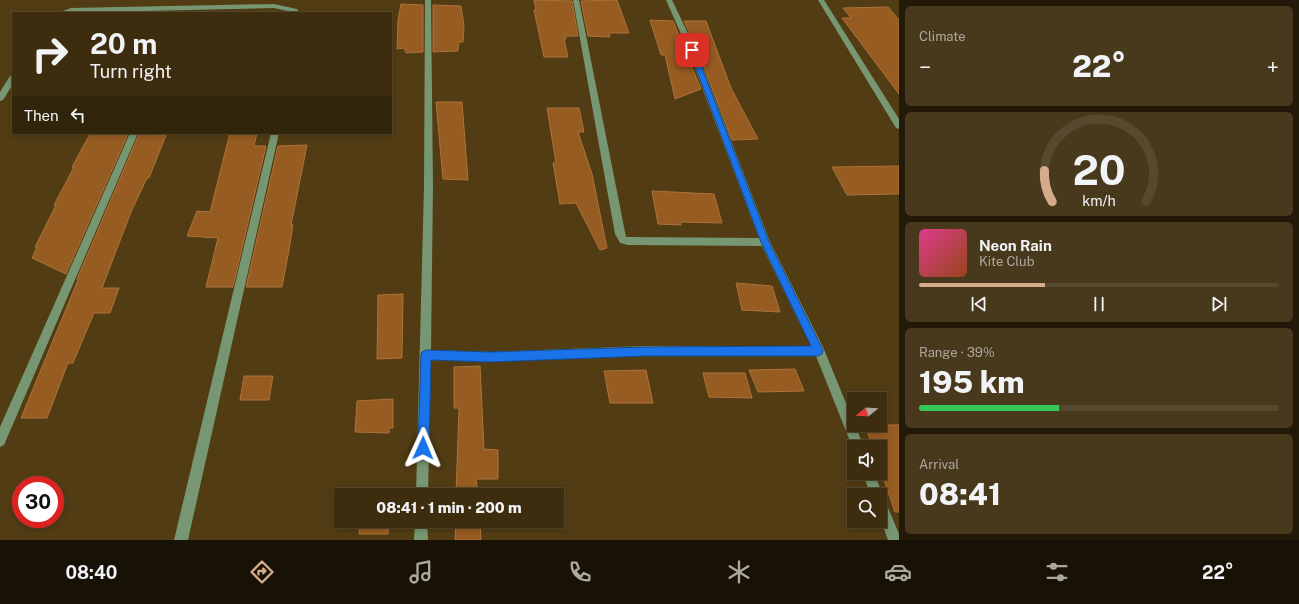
<!DOCTYPE html>
<html lang="en">
<head>
<meta charset="utf-8">
<style>
  body { margin:0; font-family:"Public Sans",sans-serif; background:#48391c; color:#f1f3f6; height:100vh; display:flex; flex-direction:column; font-size:15px; white-space:nowrap }
  * { box-sizing:border-box; margin:0 }
  p { font-size:13px; color:#ada89e }
  .icon { flex:none; width:22px; height:22px; fill:none; stroke:currentColor; stroke-width:2; stroke-linecap:round; stroke-linejoin:round }
  .map { position:relative; flex:1; overflow:hidden }
  .drawer { display:flex; flex-direction:column; gap:6px; padding:6px; background:#221908; width:400px }
  .drawer>* { flex:none }
  .top-card { position:absolute; left:12px; top:12px; width:380px; height:122px; border-radius:0px; box-shadow:0 2px 6px #0003,0 0 0 1px #56492e; background:#3d2d0e; color:#f1f3f6; overflow:hidden }
  .needle { width:26px; rotate:252deg }
  .tools { position:absolute; left:847px; top:392px; display:grid; gap:8px }
  .tools a { display:grid; place-items:center; width:40px; height:40px; border-radius:0px; background:#3d2d0e; box-shadow:0 2px 6px #0003,0 0 0 1px #56492e; font-size:20px }
  .speed { position:absolute; left:12px; top:476px; display:flex; gap:8px; font-size:20px; font-weight:700; text-align:center }
  .speed>* { display:grid; place-content:center; width:52px; height:52px; border-radius:50%; background:#3d2d0e; box-shadow:0 2px 6px #0003,0 0 0 1px #56492e; line-height:1 }
  .speed .limit { border:6px solid #d22; background:#fff; color:#111 }
  .pin { position:absolute; display:grid; place-items:center; width:34px; height:34px; color:#fff; margin:-17px; border-radius:8px; box-shadow:0 2px 6px #0006 }
  .me { position:absolute; width:44px; margin:-22px; rotate:1deg; stroke-linejoin:round; filter:drop-shadow(0 0 3px #0008) }
  .turn { display:flex; align-items:center; gap:14px; height:84px; padding:0 12px; font-size:18px }
  .turn .icon { width:52px; height:52px; stroke-width:2.5 }
  .turn b { display:block; font-size:28px; line-height:34px }
  .then { display:flex; align-items:center; height:38px; padding:0 12px; background:#0003; gap:8px; font-size:15px }
  .big { font-size:30px; font-weight:800; line-height:1.1 }
  .drawer .card { flex:1; display:flex; flex-direction:column; justify-content:center; gap:6px; min-width:0; padding:0 14px; border-radius:6px; background:#48391c }
  .drawer .dial { align-items:center; gap:0 }
  .dial svg { height:104px; overflow:visible; fill:none; stroke:#56492e; stroke-width:7; stroke-linecap:round; text-anchor:middle }
  .dial text { fill:#f1f3f6; stroke:none }
  .song { display:flex; align-items:center; gap:12px }
  .cover { width:48px; height:48px; border-radius:6px; background:linear-gradient(135deg,hsl(330 70% 55%),hsl(20 70% 35%)) }
  .played { height:4px; border-radius:2px; background:linear-gradient(90deg,#d6ab8b 35%,#56492e 35%) }
  .keys { display:flex; justify-content:space-around; direction:ltr }
  .heat { display:flex; justify-content:space-between; align-items:center; font-size:22px; direction:ltr }
  .charge { height:6px; border-radius:3px; background:linear-gradient(90deg,#34c759 39%,#56492e 0) }
  .trip { position:absolute; left:334px; top:488px; width:230px; height:40px; border-radius:0px; background:#3d2d0e; box-shadow:0 2px 6px #0003,0 0 0 1px #56492e; font-weight:800; line-height:40px; text-align:center }
  .menu { display:flex; height:64px; justify-content:space-around; align-items:center; background:#181206; color:#ada89e }
  .menu .icon { width:28px; height:28px }
  .menu .selected { color:#d6ab8b }
  .menu b { font-size:18px; color:#f1f3f6 }
  main { display:flex; flex:1; min-height:0 }
  .map>svg:first-child { display:block }
  .building { fill:#975c22; stroke:#af723a }
  .lines { fill:none; stroke-linecap:round; stroke-linejoin:round }
  .minor { fill:#779672; fill-rule:evenodd }
  .route { fill:#1a73e8; stroke:#114b97 }
</style>
</head>
<body>
<main>
<div class="map">
<svg width="899" height="540" viewBox="0 0 899 540">
  <rect width="100%" height="100%" fill="#513c13"/>
  <path class="building" d="M 534,0 L 572,1 L 578,36 L 565,36 L 566,39 L 564,39 L 568,57 L 544,57 L 534,10 L 536,10 Z
    M 617,0 L 629,33 L 609,33 L 610,37 L 588,36 L 581,1 Z
    M 401,4 L 423,5 L 423,52 L 406,53 L 404,48 L 397,49 L 398,20 Z
    M 433,5 L 461,6 L 464,26 L 463,42 L 459,42 L 458,51 L 433,52 Z
    M 888,7 L 899,20 L 899,94 L 842,18 L 851,18 L 843,8 Z
    M 650,20 L 673,21 L 701,89 L 675,99 L 665,55 L 661,55 Z
    M 684,21 L 706,21 L 731,88 L 758,139 L 732,140 L 697,49 Z
    M 436,102 L 462,102 L 468,180 L 443,179 Z
    M 547,108 L 579,108 L 584,132 L 578,132 L 592,174 L 607,248 L 600,250 L 576,203 L 560,204 L 553,163 L 556,163 Z
    M 230,133 L 257,133 L 254,146 L 266,146 L 233,287 L 206,287 L 218,238 L 187,236 L 197,211 L 210,212 Z
    M 90,134 L 128,134 L 66,274 L 32,258 L 37,247 L 35,247 L 56,205 L 54,205 L 74,167 L 72,167 Z
    M 139,134 L 166,135 L 149,178 L 147,178 L 131,212 L 102,288 L 119,288 L 110,313 L 94,313 L 73,363 L 68,363 L 47,418 L 21,418 L 78,280 L 77,279 Z
    M 307,145 L 291,225 L 293,225 L 289,250 L 282,287 L 246,287 L 278,146 Z
    M 899,166 L 899,194 L 847,195 L 832,167 Z
    M 652,191 L 714,194 L 722,223 L 681,222 L 681,225 L 658,224 Z
    M 736,283 L 772,286 L 780,312 L 742,310 Z
    M 403,294 L 402,358 L 377,359 L 378,295 Z
    M 480,366 L 484,449 L 498,450 L 498,479 L 476,479 L 478,495 L 456,495 L 459,408 L 454,408 L 454,367 Z
    M 795,369 L 804,391 L 758,392 L 749,370 Z
    M 646,370 L 653,403 L 610,403 L 604,371 Z
    M 703,373 L 745,373 L 752,398 L 709,397 Z
    M 244,376 L 273,376 L 269,400 L 240,400 Z
    M 393,399 L 393,428 L 389,428 L 389,433 L 355,432 L 357,401 Z
    M 865,425 L 899,425 L 899,512 L 895,512 L 880,468 L 880,447 L 873,447 Z
    M 363,491 L 391,492 L 391,495 L 363,495 Z
    M 360,521 L 389,521 L 388,534 L 359,534 Z
    M 456,521 L 480,521 L 481,540 L 455,540 Z"/>
  <g class="lines">
    <path class="minor" d="M 425,0 L 431,0 L 433,186 L 431,350 L 490,352 L 645,346 L 811,346 L 762,246 L 628,245 L 620,243 L 615,234 L 573,0 L 579,0 L 626,237 L 759,238 L 688,50 L 666,0 L 672,0 L 696,50 L 770,242 L 823,347 L 864,447 L 854,447 L 854,451 L 816,356 L 645,356 L 490,362 L 431,360 L 428,495 L 416,495 L 424,186 Z
      M 818,0 L 824,0 L 899,119 L 899,129 L 896,128 Z
      M 274,4 L 297,9 L 299,13 L 293,13 L 292,12 L 274,8 L 58,13 L 71,8 Z
      M 13,75 L 13,84 L 3,100 L 0,101 L 0,92 L 10,76 Z
      M 130,133 L 138,133 L 4,445 L 0,447 L 0,427 Z
      M 271,133 L 279,133 L 188,540 L 174,540 Z
      M 862,473 L 874,473 L 883,495 L 883,497 L 884,498 L 899,534 L 899,540 L 888,540 L 880,518 L 880,495 L 871,495 Z
      M 415,521 L 427,521 L 428,540 L 414,540 Z"/>
  </g>
  <path class="route" d="M 690,48 L 692,48 L 695,50 L 769,242 L 822,348 L 823,351 L 822,354 L 818,356 L 645,356 L 490,362 L 431,360 L 429,448 L 427,452 L 423,454 L 419,452 L 418,448 L 421,355 L 422,352 L 426,350 L 490,352 L 645,347 L 811,346 L 761,242 L 689,50 Z"/>
</svg>
<div class="tools">
<a><svg class="needle" viewBox="-14 -14 28 28"><path d="M0-13l5 13h-10z" fill="#e53935"/><path d="M0 13l5-13h-10z" fill="#ada89e"/></svg></a>
<a><svg class="icon" aria-label="sound" viewBox="0 0 24 24"><path d="M4 9h4l5-4v14l-5-4H4zM17 9q2 3 0 6"/></svg></a>
<a><svg class="icon" aria-label="search" viewBox="0 0 24 24"><circle cx="10" cy="10" r="6"/><path d="M15 15l6 6"/></svg></a>
</div>
<div class="speed"><div class="limit">30</div></div>
<div class="pin" style="left:692px;top:50px;background:#d93025"><svg class="icon" aria-label="arrive" viewBox="0 0 24 24"><path d="M6 21V4h12l-3 4 3 4H6"/></svg></div>
<svg class="me" style="left:423px;top:448px" viewBox="-20 -20 40 40"><path d="M0-17L14 15 0 8-14 15z" fill="#1a73e8" stroke="#fff" stroke-width="4"/></svg>
<div class="trip">08:41 · 1 min · 200 m</div>
<div class="top-card">
<div class="turn"><svg class="icon" aria-label="right" viewBox="0 0 24 24"><path d="M7 20v-9h11M14 6l5 5-5 5"/></svg><div><b>20 m</b>Turn right</div></div>
<div class="then">Then<svg class="icon" aria-label="left" viewBox="0 0 24 24"><path d="M17 20v-9H6M10 6l-5 5 5 5"/></svg></div>
</div>
</div>
<section class="drawer">
<div class="card"><p>Climate</p>
<div class="heat"><a>−</a><b class="big">22°</b><a>+</a></div>
</div>
<div class="card dial"><svg viewBox="0 0 100 80">
<path d="M14 69A42 42 0 1 1 86 69"/>
<path d="M14 69A42 42 0 0 1 8 45" stroke="#d6ab8b"/>
<text x="50" y="56" font-size="32" font-weight="700">20</text>
<text x="50" y="72" font-size="11">km/h</text>
</svg></div>
<div class="card">
<div class="song"><i class="cover"></i><div><b>Neon Rain</b><p>Kite Club</p></div></div>
<div class="played"></div>
<div class="keys"><svg class="icon" aria-label="previous" viewBox="0 0 24 24"><path d="M18 5L8 12l10 7zM5 5v14"/></svg><svg class="icon" aria-label="pause" viewBox="0 0 24 24"><path d="M8 5v14M16 5v14"/></svg><svg class="icon" aria-label="next" viewBox="0 0 24 24"><path d="M6 5l10 7-10 7zM19 5v14"/></svg></div>
</div>
<div class="card"><p>Range · 39%</p><b class="big">195 km</b><div class="charge"></div></div>
<div class="card"><p>Arrival</p><b class="big">08:41</b></div>
</section>
</main>
<nav class="menu">
<b>08:40</b>
<svg class="icon selected" aria-label="directions" viewBox="0 0 24 24"><path d="M12 3l9 9-9 9-9-9zM9 14v-3h6M13 9l2 2-2 2"/></svg>
<svg class="icon" aria-label="music" viewBox="0 0 24 24"><path d="M9 18V5l10-2v13"/><circle cx="6" cy="18" r="3"/><circle cx="16" cy="16" r="3"/></svg>
<svg class="icon" aria-label="phone" viewBox="0 0 24 24"><path d="M5 4h4l2 5-3 2q2 4 5 5l2-3 5 2v4C11 20 4 13 5 4z"/></svg>
<svg class="icon" aria-label="climate" viewBox="0 0 24 24"><path d="M12 3v18M4 7l16 10M4 17L20 7"/></svg>
<svg class="icon" aria-label="car" viewBox="0 0 24 24"><path d="M5 17H2v-5l4-1 3-4h7l3 4 3 1v5h-3M9 17h6M6 11h13"/><circle cx="7" cy="17" r="2"/><circle cx="17" cy="17" r="2"/></svg>
<svg class="icon" aria-label="filters" viewBox="0 0 24 24"><path d="M4 7h16M4 17h16"/><circle cx="9" cy="7" r="2"/><circle cx="15" cy="17" r="2"/></svg>
<b>22°</b>
</nav>
</body>
</html>
